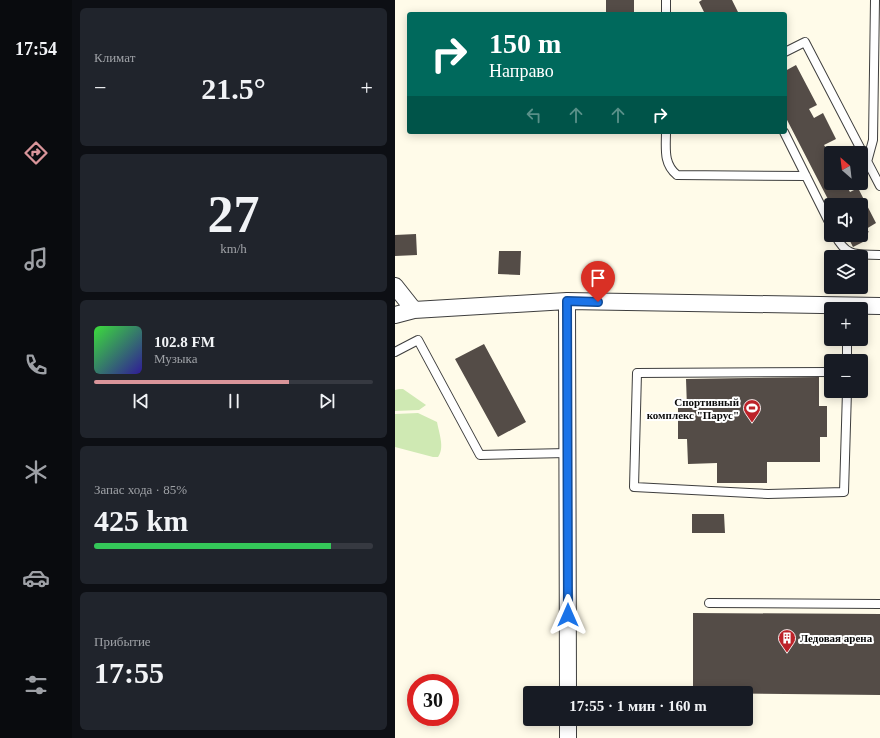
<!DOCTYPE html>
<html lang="ru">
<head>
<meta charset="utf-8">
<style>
  body { margin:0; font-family:"Times New Roman",serif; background:#20242c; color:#f1f3f6; height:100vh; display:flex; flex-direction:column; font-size:15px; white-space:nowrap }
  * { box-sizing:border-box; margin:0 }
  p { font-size:13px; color:#9ea1a6 }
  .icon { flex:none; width:22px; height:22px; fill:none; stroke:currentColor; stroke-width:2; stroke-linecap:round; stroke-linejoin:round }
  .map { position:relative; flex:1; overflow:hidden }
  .sheet { display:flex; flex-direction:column; gap:8px; padding:8px; background:#0d0f14; width:323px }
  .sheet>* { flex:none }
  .guide { position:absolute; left:12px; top:12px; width:380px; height:122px; border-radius:4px; box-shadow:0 2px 10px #0003; background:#00695c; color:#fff; overflow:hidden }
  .needle { width:26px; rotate:332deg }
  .buttons { position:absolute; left:429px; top:146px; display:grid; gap:8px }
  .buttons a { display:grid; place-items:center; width:44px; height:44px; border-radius:4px; background:#171b24; box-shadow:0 2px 10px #0003; font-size:20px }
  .speed { position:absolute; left:12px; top:674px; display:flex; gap:8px; font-size:20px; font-weight:700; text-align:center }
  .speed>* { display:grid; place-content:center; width:52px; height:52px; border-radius:50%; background:#171b24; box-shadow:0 2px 10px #0003; line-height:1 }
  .speed .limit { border:6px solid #d22; background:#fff; color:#111 }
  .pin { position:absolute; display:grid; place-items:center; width:34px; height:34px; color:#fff; margin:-41px -17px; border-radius:50% 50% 50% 0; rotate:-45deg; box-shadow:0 0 4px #0007 }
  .pin .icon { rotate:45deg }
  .me { position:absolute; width:44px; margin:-22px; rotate:0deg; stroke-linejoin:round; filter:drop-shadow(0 0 3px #0008) }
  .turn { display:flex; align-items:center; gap:14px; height:84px; padding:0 16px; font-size:18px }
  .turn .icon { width:52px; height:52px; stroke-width:2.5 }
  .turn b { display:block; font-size:28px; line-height:34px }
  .lanes { display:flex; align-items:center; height:38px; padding:0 16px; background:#0003; justify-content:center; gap:20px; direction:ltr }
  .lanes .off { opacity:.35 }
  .big { font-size:30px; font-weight:800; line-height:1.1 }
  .sheet .widget { flex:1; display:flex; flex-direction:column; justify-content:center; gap:6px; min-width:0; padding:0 14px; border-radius:6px; background:#20242c }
  .sheet .dial { align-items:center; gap:0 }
  .dial b { font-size:52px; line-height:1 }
  .song { display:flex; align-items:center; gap:12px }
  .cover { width:48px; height:48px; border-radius:6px; background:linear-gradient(135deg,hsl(120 70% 55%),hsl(250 70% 35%)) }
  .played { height:4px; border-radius:2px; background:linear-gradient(90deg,#d9959a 70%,#363941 70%) }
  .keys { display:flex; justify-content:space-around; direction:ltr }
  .heat { display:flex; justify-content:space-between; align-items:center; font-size:22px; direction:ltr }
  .charge { height:6px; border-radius:3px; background:linear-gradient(90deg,#34c759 85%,#363941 0) }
  .trip { position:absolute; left:128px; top:686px; width:230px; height:40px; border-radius:4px; background:#171b24; box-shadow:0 2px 10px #0003; font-weight:800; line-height:40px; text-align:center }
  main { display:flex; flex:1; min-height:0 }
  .dock { display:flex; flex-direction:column; width:72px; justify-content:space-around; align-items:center; background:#090b0e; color:#9ea1a6 }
  .dock .icon { width:28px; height:28px }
  .dock .on { color:#d9959a }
  .dock b { font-size:18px; color:#f1f3f6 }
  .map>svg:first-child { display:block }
  .green { fill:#cfe9b3 }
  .building { fill:#544c47 }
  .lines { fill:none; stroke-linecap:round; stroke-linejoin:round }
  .lane-casing { stroke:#3e3e3e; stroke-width:10 }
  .street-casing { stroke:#3e3e3e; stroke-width:18 }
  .lane { stroke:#fff; stroke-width:8 }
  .street { stroke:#fff; stroke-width:16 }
  .route-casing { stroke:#114b97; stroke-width:10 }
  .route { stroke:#1a73e8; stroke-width:7 }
  .labels { text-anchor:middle; stroke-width:4; stroke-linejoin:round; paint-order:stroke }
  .poi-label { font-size:11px; font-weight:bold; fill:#0b0b0b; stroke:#fff; text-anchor:end }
</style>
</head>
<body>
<main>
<nav class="dock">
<b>17:54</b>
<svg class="icon on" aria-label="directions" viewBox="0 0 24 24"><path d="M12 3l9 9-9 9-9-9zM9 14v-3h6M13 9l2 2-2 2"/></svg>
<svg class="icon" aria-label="music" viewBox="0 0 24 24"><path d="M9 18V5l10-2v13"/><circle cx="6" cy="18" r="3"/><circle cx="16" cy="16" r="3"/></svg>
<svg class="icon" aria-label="phone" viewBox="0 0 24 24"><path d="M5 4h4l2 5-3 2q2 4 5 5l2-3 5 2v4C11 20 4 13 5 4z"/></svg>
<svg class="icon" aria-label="climate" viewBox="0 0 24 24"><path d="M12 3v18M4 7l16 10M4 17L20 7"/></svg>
<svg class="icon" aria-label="car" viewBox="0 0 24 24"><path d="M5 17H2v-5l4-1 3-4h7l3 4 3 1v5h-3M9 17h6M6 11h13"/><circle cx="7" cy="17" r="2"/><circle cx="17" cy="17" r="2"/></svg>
<svg class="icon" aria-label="filters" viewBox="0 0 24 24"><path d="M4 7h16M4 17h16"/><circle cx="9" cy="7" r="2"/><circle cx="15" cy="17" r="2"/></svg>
</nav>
<section class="sheet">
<div class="widget"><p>Климат</p>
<div class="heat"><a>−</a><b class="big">21.5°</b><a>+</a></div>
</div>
<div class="widget dial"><b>27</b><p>km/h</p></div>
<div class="widget">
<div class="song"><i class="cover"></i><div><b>102.8 FM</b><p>Музыка</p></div></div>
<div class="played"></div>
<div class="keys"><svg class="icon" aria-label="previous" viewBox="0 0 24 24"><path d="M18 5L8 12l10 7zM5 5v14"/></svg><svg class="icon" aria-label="pause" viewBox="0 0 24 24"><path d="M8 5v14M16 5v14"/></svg><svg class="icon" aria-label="next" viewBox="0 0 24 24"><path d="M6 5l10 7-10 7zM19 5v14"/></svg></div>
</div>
<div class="widget"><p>Запас хода · 85%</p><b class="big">425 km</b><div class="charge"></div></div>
<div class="widget"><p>Прибытие</p><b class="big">17:55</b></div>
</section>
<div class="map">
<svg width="485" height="738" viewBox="0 0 485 738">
  <rect width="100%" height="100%" fill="#fffbe9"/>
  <path class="green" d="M 4,389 L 8,389 L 31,405 L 24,410 L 0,411 L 0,390 Z
    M 23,413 L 42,422 C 44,433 50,448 43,457 L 38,457 L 0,447 L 0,414 Z"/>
  <path class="building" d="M 211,0 L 239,0 L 239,14 L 211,14 Z
    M 307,0 L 337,0 L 344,14 L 310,14 L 304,2 Z
    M 401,65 L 422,105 L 414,109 L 419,118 L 428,113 L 441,139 L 429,145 L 436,155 L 436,183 L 450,183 L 455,192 L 463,188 L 481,223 L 471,229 L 474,232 L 469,234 L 472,240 L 458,247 L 452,235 L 466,235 L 466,205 L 436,205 L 390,116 L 390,71 Z
    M 21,234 L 22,255 L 0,256 L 0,235 Z
    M 104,251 L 126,251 L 125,275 L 103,274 Z
    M 89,344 L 131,422 L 103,437 L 60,359 Z
    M 424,377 L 424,406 L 432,406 L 432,437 L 425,437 L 425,462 L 372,462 L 372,483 L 322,483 L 322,463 L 293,464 L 292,439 L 283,439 L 283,408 L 292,408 L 291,379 Z
    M 297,514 L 329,514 L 330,533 L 297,533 Z
    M 298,613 L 485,614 L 485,695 L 298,693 Z"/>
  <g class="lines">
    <g class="lane-casing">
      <path id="lane" d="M 271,0 L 271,14
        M 390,52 L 410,42 L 485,186
        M 271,132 C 271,148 268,164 282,175 L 411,176
        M 389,132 L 436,226
        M 472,162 L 478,140 L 480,0
        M 440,235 C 452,258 462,254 485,255
        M 452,339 L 452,361
        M 0,352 L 23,340 L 85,455 L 172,453
        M 436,372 L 242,373 L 239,487 L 373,494 L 449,492 L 452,391
        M 314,603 L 485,604"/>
    </g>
    <g class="street-casing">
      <path id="street" d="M 0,286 L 19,310 L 0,315
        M 172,301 L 173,693
        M 19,310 L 172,301 L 485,306
        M 173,719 L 173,738"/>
    </g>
    <use href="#lane" class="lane"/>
    <use href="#street" class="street"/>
  </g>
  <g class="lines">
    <g class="route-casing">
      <path id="route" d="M 173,615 L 172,301 L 203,302"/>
    </g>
    <use href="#route" class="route"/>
  </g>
  <defs>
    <g id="stadium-pin" transform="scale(0.9)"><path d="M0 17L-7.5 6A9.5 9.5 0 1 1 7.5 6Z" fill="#bc2229" stroke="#fff"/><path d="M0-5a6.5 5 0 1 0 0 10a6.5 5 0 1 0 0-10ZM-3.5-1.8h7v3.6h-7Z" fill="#fff"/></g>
    <g id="building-pin" transform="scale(0.9)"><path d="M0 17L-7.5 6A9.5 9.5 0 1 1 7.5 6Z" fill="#bc2229" stroke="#fff"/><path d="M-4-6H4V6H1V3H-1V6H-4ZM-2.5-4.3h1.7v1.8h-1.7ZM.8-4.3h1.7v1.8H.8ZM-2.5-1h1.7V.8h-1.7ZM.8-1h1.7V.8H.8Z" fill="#fff"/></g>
  </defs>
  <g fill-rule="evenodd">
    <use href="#stadium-pin" x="357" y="408"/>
    <use href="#building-pin" x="392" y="638"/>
  </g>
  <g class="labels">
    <g class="poi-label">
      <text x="344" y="406">Спортивный<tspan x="344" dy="13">комплекс "Парус"</tspan></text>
      <text x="405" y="642" text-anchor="start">Ледовая арена</text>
    </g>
  </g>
</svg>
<div class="buttons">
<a><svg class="needle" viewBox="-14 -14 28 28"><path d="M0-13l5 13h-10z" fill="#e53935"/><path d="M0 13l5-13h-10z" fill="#9ea1a6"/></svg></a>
<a><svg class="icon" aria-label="sound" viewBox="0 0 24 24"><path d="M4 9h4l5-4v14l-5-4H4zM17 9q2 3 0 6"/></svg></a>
<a><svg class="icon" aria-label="layers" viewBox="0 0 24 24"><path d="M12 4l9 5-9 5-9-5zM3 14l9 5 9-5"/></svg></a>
<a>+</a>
<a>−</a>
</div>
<div class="speed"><div class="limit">30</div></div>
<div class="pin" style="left:203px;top:302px;background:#d93025"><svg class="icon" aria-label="arrive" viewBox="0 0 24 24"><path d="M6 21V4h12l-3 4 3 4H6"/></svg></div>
<svg class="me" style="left:173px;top:615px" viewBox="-20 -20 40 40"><path d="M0-17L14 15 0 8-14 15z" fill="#1a73e8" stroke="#fff" stroke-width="4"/></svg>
<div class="trip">17:55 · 1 мин · 160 m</div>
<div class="guide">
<div class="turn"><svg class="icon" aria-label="right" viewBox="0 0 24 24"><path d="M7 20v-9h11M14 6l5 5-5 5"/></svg><div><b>150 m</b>Направо</div></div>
<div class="lanes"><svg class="icon off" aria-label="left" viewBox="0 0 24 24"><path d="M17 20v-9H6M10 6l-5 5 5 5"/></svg><svg class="icon off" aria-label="ahead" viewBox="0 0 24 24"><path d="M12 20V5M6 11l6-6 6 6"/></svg><svg class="icon off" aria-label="ahead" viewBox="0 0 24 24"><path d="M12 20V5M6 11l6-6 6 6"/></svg><svg class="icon" aria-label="right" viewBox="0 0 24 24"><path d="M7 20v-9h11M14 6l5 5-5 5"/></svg></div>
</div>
</div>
</main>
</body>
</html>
